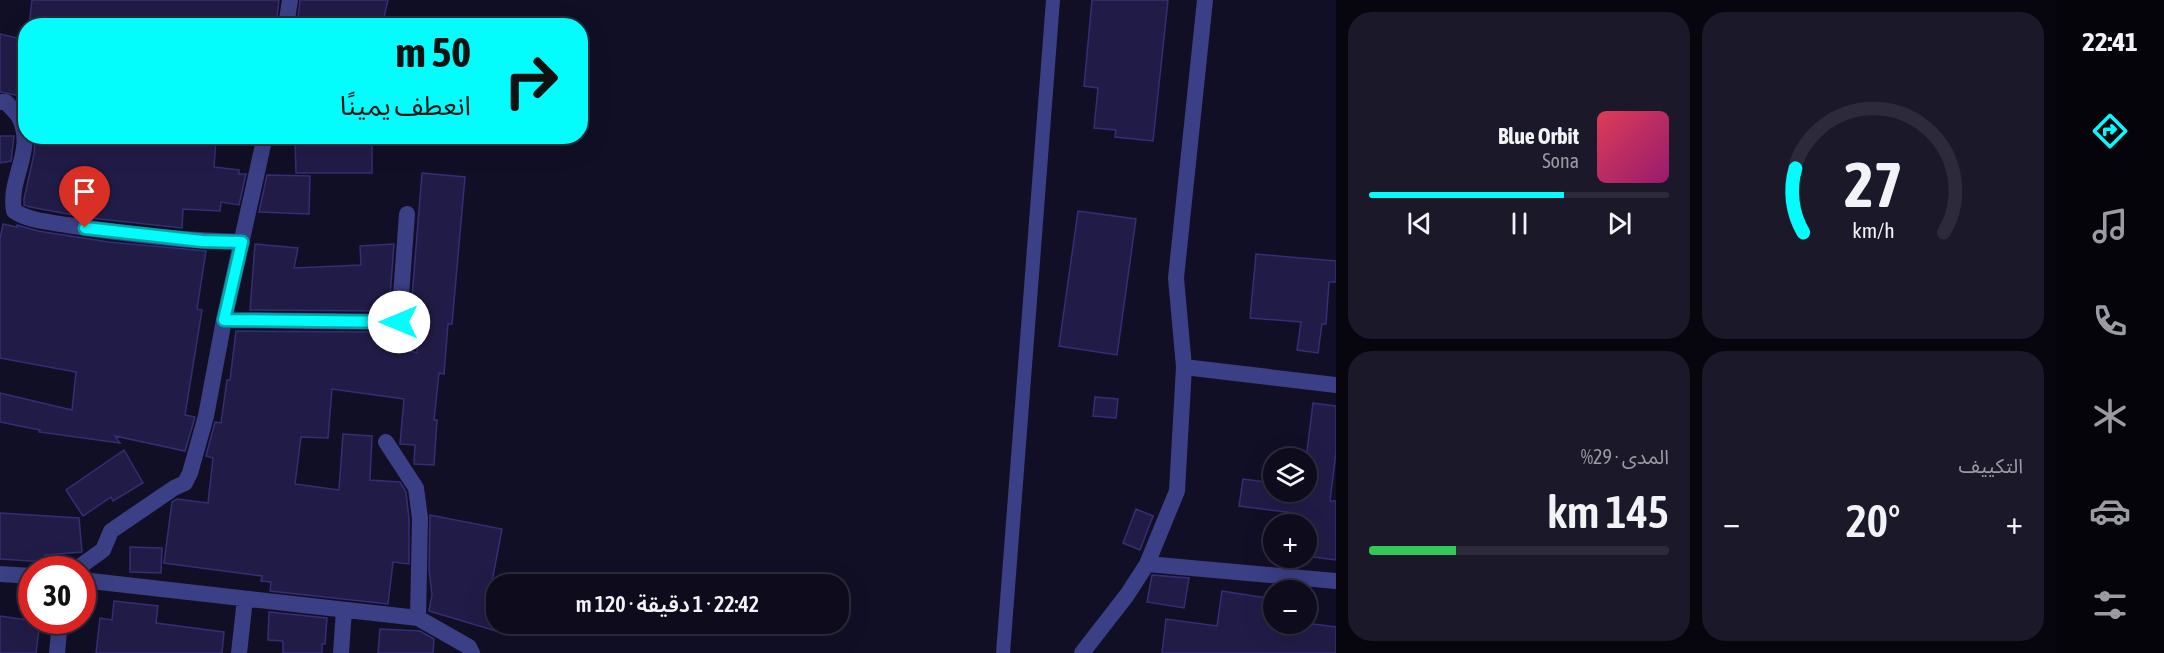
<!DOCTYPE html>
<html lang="ar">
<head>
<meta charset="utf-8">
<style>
  body { margin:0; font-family:"Asap Condensed","Noto Sans Arabic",sans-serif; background:#1b1929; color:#f1f3f6; direction:rtl; height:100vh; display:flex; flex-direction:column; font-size:22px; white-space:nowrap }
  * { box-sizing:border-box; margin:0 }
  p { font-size:20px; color:#9a9ba3 }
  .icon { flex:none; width:33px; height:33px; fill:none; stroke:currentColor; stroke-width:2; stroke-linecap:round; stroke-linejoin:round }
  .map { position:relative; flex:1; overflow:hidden; direction:ltr }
  .drawer { display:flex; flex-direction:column; gap:12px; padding:12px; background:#07060f; width:720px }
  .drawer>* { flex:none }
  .hud { position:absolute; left:18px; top:18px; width:570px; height:126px; border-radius:24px; box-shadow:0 6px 24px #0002,0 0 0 2px #2d2b3b; direction:rtl; background:#03fcfc; color:#111; overflow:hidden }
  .controls { position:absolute; left:1263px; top:448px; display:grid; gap:12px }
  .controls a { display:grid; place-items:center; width:54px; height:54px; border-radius:50%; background:#0d0b1c; box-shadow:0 6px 24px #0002,0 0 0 2px #2d2b3b; font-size:30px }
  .speed { position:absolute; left:18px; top:556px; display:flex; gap:12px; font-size:30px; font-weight:700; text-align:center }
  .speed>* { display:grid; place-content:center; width:78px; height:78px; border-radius:50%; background:#0d0b1c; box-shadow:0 6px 24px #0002,0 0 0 2px #2d2b3b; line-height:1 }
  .speed .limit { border:9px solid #d22; background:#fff; color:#111 }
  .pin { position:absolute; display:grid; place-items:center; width:51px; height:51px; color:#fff; margin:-62px -26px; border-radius:50% 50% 50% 0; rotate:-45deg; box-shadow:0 0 6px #0007 }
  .pin .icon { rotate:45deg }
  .me { position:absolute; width:66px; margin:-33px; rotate:270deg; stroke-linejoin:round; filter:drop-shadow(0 0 4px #0008) }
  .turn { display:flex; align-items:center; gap:21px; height:126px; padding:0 18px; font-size:27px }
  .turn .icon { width:78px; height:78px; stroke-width:2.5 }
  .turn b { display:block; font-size:42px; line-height:51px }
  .big { font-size:45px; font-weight:600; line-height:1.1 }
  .drawer .card { flex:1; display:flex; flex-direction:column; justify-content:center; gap:9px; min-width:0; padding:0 21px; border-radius:24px; background:#1b1929 }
  .drawer .dial { align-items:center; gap:0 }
  .dial svg { height:156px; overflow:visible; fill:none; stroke:#2d2b3b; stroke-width:7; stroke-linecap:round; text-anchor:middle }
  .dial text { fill:#f1f3f6; stroke:none }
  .song { display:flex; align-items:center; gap:18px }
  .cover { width:72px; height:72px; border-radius:9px; background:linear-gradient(135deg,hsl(350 70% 55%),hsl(320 70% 35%)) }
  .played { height:6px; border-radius:3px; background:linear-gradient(90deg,#03fcfc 65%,#2d2b3b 65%) }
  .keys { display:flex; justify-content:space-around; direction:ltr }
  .heat { display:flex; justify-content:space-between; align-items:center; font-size:33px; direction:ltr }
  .charge { height:9px; border-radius:4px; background:linear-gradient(90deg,#34c759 29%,#2d2b3b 0) }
  .drawer .tiles { flex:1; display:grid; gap:12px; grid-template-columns:repeat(2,1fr) }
  .trip { position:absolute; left:486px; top:574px; width:363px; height:60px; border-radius:24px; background:#0d0b1c; box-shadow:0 6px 24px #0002,0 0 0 2px #2d2b3b; font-weight:600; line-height:60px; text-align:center; direction:rtl }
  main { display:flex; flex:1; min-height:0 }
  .menu { display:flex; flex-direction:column; width:108px; justify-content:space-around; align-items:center; background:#05040b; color:#9a9ba3 }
  .menu .icon { width:42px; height:42px }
  .menu .on { color:#03fcfc }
  .menu b { font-size:27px; color:#f1f3f6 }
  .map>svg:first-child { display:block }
  .building { fill:#201c47; stroke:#352e73; stroke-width:1.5 }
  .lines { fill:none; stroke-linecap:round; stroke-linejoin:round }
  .service { stroke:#3b3f85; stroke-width:14 }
  .minor { stroke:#3b3f85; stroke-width:16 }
  .route-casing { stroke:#02a4a4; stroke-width:15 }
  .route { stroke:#03fcfc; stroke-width:10 }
</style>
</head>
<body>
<main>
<nav class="menu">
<b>22:41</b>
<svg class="icon on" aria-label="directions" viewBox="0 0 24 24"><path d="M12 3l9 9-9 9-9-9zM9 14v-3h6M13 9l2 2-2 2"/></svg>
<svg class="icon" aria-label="music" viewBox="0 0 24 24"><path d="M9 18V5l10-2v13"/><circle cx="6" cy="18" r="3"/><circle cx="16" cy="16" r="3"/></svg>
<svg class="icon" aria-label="phone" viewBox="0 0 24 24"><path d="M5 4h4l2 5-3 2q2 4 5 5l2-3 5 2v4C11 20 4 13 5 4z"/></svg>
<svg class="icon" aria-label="climate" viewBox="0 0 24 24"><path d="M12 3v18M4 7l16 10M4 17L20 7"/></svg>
<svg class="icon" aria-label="car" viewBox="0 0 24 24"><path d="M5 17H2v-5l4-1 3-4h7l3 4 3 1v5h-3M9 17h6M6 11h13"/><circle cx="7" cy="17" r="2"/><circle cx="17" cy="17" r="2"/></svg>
<svg class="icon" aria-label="filters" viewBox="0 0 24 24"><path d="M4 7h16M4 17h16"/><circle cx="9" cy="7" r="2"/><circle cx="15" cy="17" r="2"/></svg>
</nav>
<section class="drawer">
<div class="tiles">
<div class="card dial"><svg viewBox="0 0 100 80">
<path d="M14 69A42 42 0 1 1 86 69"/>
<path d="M14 69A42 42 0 0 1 10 36" stroke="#03fcfc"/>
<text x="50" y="56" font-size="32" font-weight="700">27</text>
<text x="50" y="72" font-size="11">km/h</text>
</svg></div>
<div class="card">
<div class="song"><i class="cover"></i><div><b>Blue Orbit</b><p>Sona</p></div></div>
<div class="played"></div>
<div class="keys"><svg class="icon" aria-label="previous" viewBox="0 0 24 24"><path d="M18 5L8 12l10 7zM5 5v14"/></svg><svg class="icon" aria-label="pause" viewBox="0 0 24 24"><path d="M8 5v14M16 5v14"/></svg><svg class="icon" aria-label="next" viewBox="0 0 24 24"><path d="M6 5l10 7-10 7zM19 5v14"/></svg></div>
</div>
<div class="card"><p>التكييف</p>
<div class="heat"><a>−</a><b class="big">20°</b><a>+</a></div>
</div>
<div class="card"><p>المدى · 29%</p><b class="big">145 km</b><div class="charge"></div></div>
</div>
</section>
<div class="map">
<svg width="1336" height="653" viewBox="0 0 1336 653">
  <rect width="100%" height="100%" fill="#110f26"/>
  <path class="building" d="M 32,0 L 279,0 L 276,26 L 172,26 L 172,22 L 111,21 L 110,26 L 96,26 L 59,20 L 59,26 L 29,26 Z
    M 300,0 L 388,0 L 382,26 L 297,26 Z
    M 1092,0 L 1168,0 L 1153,141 L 1115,137 L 1116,130 L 1094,128 L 1098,88 L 1084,86 Z
    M 0,34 L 26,40 L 26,97 L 0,92 Z
    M 0,136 L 14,136 L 11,161 L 0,163 Z
    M 35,136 L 199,136 L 216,139 L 214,167 L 239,170 L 239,174 L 246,174 L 239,205 L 221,202 L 220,211 L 183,209 L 182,228 L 90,218 L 30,207 L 24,205 L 24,199 L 34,154 Z
    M 295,136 L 359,136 L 359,140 L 372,140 L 372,173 L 296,173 Z
    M 422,173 L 465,177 L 452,324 L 448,324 L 444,374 L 439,373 L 434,420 L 437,420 L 434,465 L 414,464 L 415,445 L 400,444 L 404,399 L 332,389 L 328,438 L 301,437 L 295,484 L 339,490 L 343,434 L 372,436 L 370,480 L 400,482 L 406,492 L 409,519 L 409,564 L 393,562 L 388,604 L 270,591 L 271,582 L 261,581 L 262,576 L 164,563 L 172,502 L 177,499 L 208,503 L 213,458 L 206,456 L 215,422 L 221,423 L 227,380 L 230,380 L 236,331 L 379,332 L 379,341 L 417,353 L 421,309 L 411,309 Z
    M 267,175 L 310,176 L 309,214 L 259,212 Z
    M 1078,211 L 1136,219 L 1117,355 L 1059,346 Z
    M 3,224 L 17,227 L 17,225 L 38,231 L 109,242 L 206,251 L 197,309 L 202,310 L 185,415 L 195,417 L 185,451 L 115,436 L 120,443 L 39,432 L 40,430 L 0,422 L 0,393 L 72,410 L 76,372 L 0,358 L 0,239 Z
    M 255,244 L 298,248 L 294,268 L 361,265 L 360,246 L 394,244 L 389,309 L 381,309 L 381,311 L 250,310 Z
    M 1256,254 L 1336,261 L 1336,282 L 1329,282 L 1326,324 L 1322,324 L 1318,353 L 1297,350 L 1301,322 L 1250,318 Z
    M 1095,397 L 1118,399 L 1116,418 L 1093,416 Z
    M 1313,403 L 1336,406 L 1336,452 L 1330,501 L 1336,501 L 1336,560 L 1306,556 L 1306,525 L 1292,525 L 1293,513 L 1239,506 L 1243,479 L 1274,483 L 1274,492 L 1306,492 L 1306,459 Z
    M 124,450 L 143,483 L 113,501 L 111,497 L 83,516 L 66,490 Z
    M 1136,509 L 1153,516 L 1140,550 L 1123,543 Z
    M 0,513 L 79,518 L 82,552 L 45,555 L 45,562 L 0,559 Z
    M 430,515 L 502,529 L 491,587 L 496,589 L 496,631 L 429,611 L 432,595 L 429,570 Z
    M 130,547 L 162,548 L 161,573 L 130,572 Z
    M 1152,575 L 1189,578 L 1184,608 L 1147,602 Z
    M 1222,591 L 1274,599 L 1274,624 L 1306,623 L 1336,627 L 1336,653 L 1162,653 L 1166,619 L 1217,626 Z
    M 114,601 L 158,606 L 156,623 L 224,632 L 222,653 L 96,653 L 100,618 L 112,620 Z
    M 269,612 L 327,618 L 325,644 L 322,644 L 322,653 L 283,653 L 283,641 L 268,640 Z
    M 0,616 L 40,622 L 36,653 L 0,653 Z
    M 380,629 L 420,631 L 434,639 L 433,653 L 378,653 Z"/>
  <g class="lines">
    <path class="service" d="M 1003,653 L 1053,0"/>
    <path class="minor" d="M 286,26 L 290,0
      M 0,102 L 6,102 C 10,107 16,112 19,117 C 36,150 8,178 14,211 C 29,221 50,222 67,225 C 125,234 183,241 242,242
      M 224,320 L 399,322 L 407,214
      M 1184,367 L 1336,385
      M 386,442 L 416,488 L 420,518 L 418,618
      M 1147,564 L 1336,581
      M 75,570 L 103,550 L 111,531 L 174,488 L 185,483 L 190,473 L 206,416 L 224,320 L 265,136
      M 0,574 L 32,576
      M 82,580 L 418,618 L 469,647 L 472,653
      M 57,653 L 60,621
      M 239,653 L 245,599
      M 341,653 L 344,610
      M 1082,653 L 1127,595 L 1147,564 L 1177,491 L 1184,367 L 1176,278 L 1205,0"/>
  </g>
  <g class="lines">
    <g class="route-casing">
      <path id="route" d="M 85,228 L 202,241 L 242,242 L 224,320 L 399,322"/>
    </g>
    <use href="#route" class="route"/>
  </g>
</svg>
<div class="controls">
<a><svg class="icon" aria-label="layers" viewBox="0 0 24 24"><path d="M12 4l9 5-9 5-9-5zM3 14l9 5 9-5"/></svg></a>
<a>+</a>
<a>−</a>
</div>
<div class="speed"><div class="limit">30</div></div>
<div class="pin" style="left:85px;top:228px;background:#d93025"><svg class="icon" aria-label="arrive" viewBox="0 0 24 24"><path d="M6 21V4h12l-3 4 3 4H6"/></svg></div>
<svg class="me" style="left:399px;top:322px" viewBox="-20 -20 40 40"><circle r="19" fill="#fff"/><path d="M0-13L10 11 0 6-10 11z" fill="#03fcfc"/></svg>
<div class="trip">22:42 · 1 دقيقة · 120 m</div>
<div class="hud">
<div class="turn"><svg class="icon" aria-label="right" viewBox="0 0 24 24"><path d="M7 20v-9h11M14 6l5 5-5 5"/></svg><div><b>50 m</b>انعطف يمينًا</div></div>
</div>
</div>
</main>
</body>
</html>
